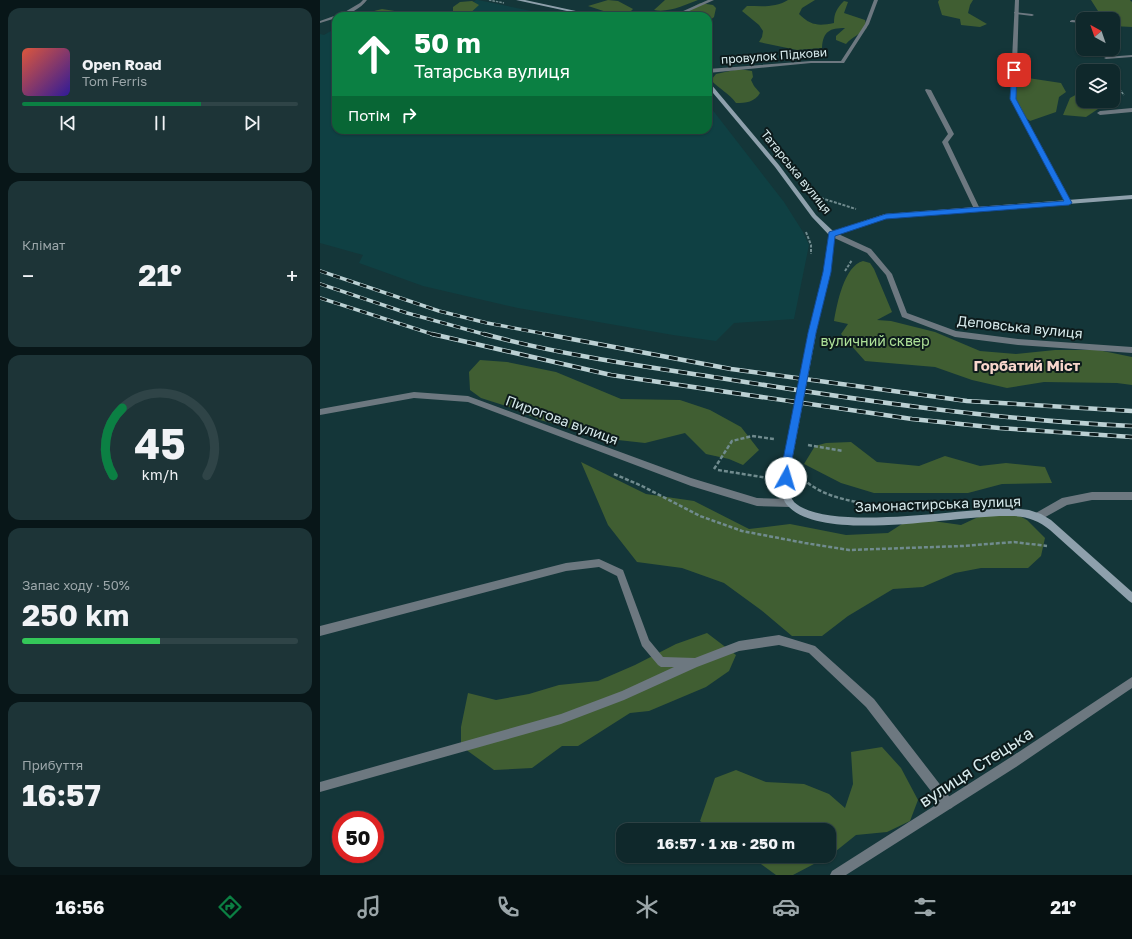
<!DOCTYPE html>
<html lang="uk">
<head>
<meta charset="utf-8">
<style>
  body { margin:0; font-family:"Golos Text",sans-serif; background:#1d3437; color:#f1f3f6; height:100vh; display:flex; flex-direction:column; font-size:15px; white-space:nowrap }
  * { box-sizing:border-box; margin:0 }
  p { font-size:13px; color:#9ba6a9 }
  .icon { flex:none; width:22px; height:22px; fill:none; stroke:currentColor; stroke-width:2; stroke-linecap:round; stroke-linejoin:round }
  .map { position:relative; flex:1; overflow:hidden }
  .panel { display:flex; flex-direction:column; gap:8px; padding:8px; background:#081618; width:320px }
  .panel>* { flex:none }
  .top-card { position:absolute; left:12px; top:12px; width:380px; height:122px; border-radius:12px; box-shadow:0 1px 3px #0004,0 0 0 1px #2f4447; background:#0b8043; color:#fff; overflow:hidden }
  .needle { width:26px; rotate:320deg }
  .tools { position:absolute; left:756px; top:12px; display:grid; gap:8px }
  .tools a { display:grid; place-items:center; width:44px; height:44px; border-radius:8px; background:#0f282b; box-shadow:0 1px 3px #0004,0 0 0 1px #2f4447; font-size:20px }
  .speed { position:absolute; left:12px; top:811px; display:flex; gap:8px; font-size:20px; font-weight:700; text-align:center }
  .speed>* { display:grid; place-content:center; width:52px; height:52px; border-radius:50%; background:#0f282b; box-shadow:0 1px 3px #0004,0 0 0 1px #2f4447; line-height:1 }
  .speed .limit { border:6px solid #d22; background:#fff; color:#111 }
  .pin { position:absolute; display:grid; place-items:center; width:34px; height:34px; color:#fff; margin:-17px; border-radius:8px; box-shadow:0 2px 6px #0006 }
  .me { position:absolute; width:44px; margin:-22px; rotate:6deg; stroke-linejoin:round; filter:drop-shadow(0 0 3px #0008) }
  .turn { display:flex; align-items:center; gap:14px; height:84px; padding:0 16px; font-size:18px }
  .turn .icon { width:52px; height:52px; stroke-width:2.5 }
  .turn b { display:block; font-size:28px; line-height:34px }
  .then { display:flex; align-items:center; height:38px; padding:0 16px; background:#0003; gap:8px; font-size:15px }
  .big { font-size:30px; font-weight:700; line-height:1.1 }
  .panel .card { flex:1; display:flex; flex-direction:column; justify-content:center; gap:6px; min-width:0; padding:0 14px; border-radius:12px; background:#1d3437 }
  .panel .dial { align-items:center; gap:0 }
  .dial svg { height:104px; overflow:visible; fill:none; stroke:#2f4447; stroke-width:7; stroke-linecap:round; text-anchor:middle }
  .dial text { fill:#f1f3f6; stroke:none }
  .song { display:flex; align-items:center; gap:12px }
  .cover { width:48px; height:48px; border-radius:6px; background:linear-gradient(135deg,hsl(10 70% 55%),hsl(250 70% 35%)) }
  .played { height:4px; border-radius:2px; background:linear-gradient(90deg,#0b8043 65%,#2f4447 65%) }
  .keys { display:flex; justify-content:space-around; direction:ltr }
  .heat { display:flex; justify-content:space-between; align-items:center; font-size:22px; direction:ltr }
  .charge { height:6px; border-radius:3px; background:linear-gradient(90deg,#34c759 50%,#2f4447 0) }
  .trip { position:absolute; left:296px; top:823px; width:220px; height:40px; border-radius:12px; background:#0f282b; box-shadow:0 1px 3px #0004,0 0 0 1px #2f4447; font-weight:700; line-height:40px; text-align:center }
  .dock { display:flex; height:64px; justify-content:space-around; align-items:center; background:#061011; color:#9ba6a9 }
  .dock .icon { width:28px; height:28px }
  .dock .current { color:#0b8043 }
  .dock b { font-size:18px; color:#f1f3f6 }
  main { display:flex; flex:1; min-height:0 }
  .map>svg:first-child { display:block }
  .built { fill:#0f4043 }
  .green { fill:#405e32 }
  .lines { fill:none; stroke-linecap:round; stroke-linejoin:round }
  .path-far2 { stroke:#708b8e; stroke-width:1.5; stroke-dasharray:2.5 1; stroke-linecap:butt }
  .path-far1 { stroke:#708b8e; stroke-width:2; stroke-dasharray:3 1.5; stroke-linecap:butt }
  .path { stroke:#708b8e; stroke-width:2.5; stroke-dasharray:4 2; stroke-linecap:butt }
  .lane { fill:#6d7880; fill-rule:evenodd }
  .street { fill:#6d7880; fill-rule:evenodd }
  .secondary { fill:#8ea0ac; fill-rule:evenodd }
  .rail-far1-casing { stroke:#bbd0d3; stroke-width:3.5 }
  .rail-casing { stroke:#bbd0d3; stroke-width:4.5 }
  .rail-far1 { stroke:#0d1b1c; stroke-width:2.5; stroke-dasharray:7; stroke-linecap:butt }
  .rail { stroke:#0d1b1c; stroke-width:3; stroke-dasharray:9; stroke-linecap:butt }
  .secondary-bridge-far1 { stroke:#8ea0ac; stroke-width:6 }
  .secondary-bridge { stroke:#8ea0ac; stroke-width:8 }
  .route { fill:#1a73e8; stroke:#114b97 }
  .labels { text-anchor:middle; stroke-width:4; stroke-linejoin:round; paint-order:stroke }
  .far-street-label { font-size:12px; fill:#d8ebed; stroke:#0d1b1c }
  .street-label { font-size:14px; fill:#d8ebed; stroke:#0d1b1c }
  .park-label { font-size:14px; fill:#afe299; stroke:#0d1b1c }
  .neighbourhood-label { font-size:15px; font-weight:bold; fill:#f8d6cc; stroke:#0d1b1c }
  .near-street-label { font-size:17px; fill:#d8ebed; stroke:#0d1b1c }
</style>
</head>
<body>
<main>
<section class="panel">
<div class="card">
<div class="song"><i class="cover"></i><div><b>Open Road</b><p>Tom Ferris</p></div></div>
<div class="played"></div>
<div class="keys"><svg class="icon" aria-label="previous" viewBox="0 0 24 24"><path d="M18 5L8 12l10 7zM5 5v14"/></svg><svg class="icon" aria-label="pause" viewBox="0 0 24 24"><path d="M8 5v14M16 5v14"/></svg><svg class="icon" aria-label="next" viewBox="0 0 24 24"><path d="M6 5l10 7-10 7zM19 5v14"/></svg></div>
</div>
<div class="card"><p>Клімат</p>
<div class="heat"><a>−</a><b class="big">21°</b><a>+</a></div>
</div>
<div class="card dial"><svg viewBox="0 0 100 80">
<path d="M14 69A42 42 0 1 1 86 69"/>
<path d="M14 69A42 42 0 0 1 21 17" stroke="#0b8043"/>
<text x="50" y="56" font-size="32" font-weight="700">45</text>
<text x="50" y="72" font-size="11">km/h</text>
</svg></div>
<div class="card"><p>Запас ходу · 50%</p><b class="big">250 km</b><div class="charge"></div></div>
<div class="card"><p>Прибуття</p><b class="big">16:57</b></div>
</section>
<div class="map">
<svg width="812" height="875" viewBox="0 0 812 875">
  <rect width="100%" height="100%" fill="#143639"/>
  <path class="built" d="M 156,0 L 158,0 L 236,16 L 136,16 Z
    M 16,28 L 16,130 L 388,130 L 388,104 L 464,202 L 483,232 L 489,245 L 474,319 L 414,323 L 396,341 L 353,335 L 198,308 L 103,286 L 39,263 L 43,255 L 0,243 L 0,34 L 4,35 Z"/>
  <path class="green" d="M 288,0 L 298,1 L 313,9 L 308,14 L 296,15 L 268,6 Z
    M 345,0 L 378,0 C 364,5 349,13 334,10 Z
    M 468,0 L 495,0 L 482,8 L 479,14 C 491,26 499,26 514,23 C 514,13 517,8 524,1 L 528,2 L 524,13 L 545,20 L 547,28 C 540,34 532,37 526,44 L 516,40 L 516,36 L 525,28 C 510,28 503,31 502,48 L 477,50 L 439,42 L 442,37 L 443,31 L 439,25 L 422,11 L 427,6 C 442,6 455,8 468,0 Z
    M 619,0 L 653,0 L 650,5 L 648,13 L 667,24 L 660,27 L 641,25 L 640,19 L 622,15 L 618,2 Z
    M 771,0 L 810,0 L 812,2 L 812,27 L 793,26 L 793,19 L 776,19 L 772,11 L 778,11 Z
    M 152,1 L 159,5 L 147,16 L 129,16 L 133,12 L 133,7 L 140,2 Z
    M 380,3 L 393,5 L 396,8 L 394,17 L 388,22 L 388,16 L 358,16 C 366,13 372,7 380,3 Z
    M 62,9 L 106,16 L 60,16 L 50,12 Z
    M 419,69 L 432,71 L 433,77 L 431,80 L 434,86 L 440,93 C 435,102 426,103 416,103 C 409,93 399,89 391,80 L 396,74 Z
    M 708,78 L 741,83 L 746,92 L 739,97 L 736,112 L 710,121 L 706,118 L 690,89 L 694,82 Z
    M 759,93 L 763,93 L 763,101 L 781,101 L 778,109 L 766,117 L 743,115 L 750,98 Z
    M 543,261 L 550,263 L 554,269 L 572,312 L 557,320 L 571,321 L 615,332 L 660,351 L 696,354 L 735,350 L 778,350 L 812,357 L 812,385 L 797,383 L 724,382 L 687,388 L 652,380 L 615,367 L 545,361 L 521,334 L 528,324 L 514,321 C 517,304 524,266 543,261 Z
    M 160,360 L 187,362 L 236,372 L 301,399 L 360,400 L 390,410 L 421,427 L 439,450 L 423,465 L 409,459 L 386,454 L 365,433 L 325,443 L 289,439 L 220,420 L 192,408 L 161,398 L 150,390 L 149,372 Z
    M 531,442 L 557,462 L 599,466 L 625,456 L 660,466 L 686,463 L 725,467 L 732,483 L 682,484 L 648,493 L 554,493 L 521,483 L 484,464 L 495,446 L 506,443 Z
    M 261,462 L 326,494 L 374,501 L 429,529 L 470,524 L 526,535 L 568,533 L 585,522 L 613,521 L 641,525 L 656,518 L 687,509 L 707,520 L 725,538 L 721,556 L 708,568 L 661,568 L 635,573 L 603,587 L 573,589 L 528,616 L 502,636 L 472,636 L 441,610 L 404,583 L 362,568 L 317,562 L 288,525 Z
    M 387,633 L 416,655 L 409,671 L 386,687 L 329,711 L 310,713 L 258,746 L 242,746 L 212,768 L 174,770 L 141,746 L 141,727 L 148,693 L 176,700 L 209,694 L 239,685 L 278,681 L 315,665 L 356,644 Z
    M 562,747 L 581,768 L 598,800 L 590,821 L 567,832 L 536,835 L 511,855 L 473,875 L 456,875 L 430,856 L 509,856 L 509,830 L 393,830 L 380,821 L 395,778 L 416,770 L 446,782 L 484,784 L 509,794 L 525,808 L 533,784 L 531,752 Z"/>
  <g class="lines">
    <path class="path-far2" d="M 169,0 L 184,3
      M 290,13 L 307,16
      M 331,16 L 340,13
      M 793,37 L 799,42
      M 793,81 L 804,95"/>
    <path class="path-far1" d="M 501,198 L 536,209
      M 486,232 L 491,245 L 491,254
      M 525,271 L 532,260"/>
    <path class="path" d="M 488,445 L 523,451
      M 394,469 L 412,441 L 432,436 L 454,439
      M 398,470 L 448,478
      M 294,474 L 322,486 L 380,516 L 422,531 L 485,543 L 529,550 L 643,546 L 694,542 L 727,546
      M 483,479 C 499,493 516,498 537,502"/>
    <path class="lane" d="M 43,0 L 47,0 C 41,8 28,16 18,16 L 40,3 Z
      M 694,12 L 712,14 L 714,15 L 712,16 L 696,14 L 694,13 Z
      M 14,16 L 17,16 L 16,16 L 16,18 L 0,23 L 0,21 Z
      M 752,20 L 763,21 L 763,23 L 750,22 L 750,21 Z
      M 767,49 L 771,49 L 771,51 L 767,52 Z
      M 812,55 L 812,57 L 786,59 L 784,58 L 786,57 Z
      M 606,89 L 611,90 L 634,134 L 628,142 L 660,209 L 659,210 L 655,210 L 654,209 L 622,142 L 628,134 L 605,90 Z
      M 812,108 L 812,112 L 780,115 L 777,113 L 780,111 Z
      M 772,492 L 812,492 L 812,500 L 772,500 L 747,505 L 720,520 L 717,521 L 714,520 L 713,517 L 714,514 L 742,498 Z
      M 279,559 L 303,570 L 329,640 L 343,657 L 375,658 L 419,641 L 459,635 L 495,646 L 554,699 L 632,800 L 633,804 L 632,808 L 628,809 L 624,808 L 546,707 L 489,653 L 459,645 L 419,651 L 377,667 L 304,700 L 241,724 L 0,792 L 0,782 L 241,714 L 302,691 L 354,667 L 341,667 L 338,665 L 322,646 L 297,576 L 279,567 L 246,571 L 0,636 L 0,626 L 246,563 Z"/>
    <path class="street" d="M 388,0 L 394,0 L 358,16 L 352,16 Z
      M 554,0 L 558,0 L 549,24 L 524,63 L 491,63 L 388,73 L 388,69 L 491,61 L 521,61 L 545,24 Z
      M 695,0 L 699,0 L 696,99 L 752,203 L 749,205 L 746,203 L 690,99 Z
      M 510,232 L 514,232 L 551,249 L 572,274 L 587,313 L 636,331 L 698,339 L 812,347 L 812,353 L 698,345 L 635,337 L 582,317 L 566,275 L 547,253 L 510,236 Z
      M 94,392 L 148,396 L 371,478 L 437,498 L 470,499 L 473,500 L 474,503 L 473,506 L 470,507 L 437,506 L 371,486 L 148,402 L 94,398 L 0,415 L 0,409 Z
      M 812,677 L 812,688 L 699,765 L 526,875 L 510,875 L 512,871 L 691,757 Z"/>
    <path class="secondary" d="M 196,0 L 205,0 L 279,16 L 270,16 Z
      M 388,82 L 390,83 L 459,165 L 496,215 L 513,231 L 565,214 L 812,195 L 812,199 L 566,218 L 515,235 L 510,272 L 496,333 L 492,336 L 488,333 L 504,272 L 509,235 L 492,217 L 455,167 L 388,87 Z
      M 468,456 L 471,457 L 472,460 C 470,471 466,493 474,502 C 507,533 645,508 691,508 L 709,510 L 721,514 L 731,520 L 812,592 L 812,603 L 809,601 L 730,530 C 718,520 706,516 691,516 C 639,514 507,544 469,507 C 462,501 461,490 461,481 C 461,474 462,464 465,457 Z"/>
    <g class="rail-far1-casing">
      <path id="rail-far1" d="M 0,271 L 119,311 L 167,323 L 231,335
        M 0,284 L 87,313 L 167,335
        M 0,298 L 115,335"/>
    </g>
    <g class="rail-casing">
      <path id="rail" d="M 112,334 L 291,375 L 592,419 L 679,428 L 812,437
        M 164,334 C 241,355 321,366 400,378 C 537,400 674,420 812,426
        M 225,334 L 411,369 L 647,401 L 812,411"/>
    </g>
    <use href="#rail-far1" class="rail-far1"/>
    <use href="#rail" class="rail"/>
    <path class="secondary-bridge-far1" d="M 492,335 L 492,333"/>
    <path class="secondary-bridge" d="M 468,460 L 492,334"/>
  </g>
  <path class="route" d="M 692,69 L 697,70 L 696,99 L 752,203 L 749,205 L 566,219 L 515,236 L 511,272 L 496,333 L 472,460 L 469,481 L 466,482 L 462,481 L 461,478 L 463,460 L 488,333 L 503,272 L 509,232 L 566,214 L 744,201 L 690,99 Z"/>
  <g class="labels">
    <g class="far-street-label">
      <text transform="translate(454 56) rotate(-4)" y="4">провулок Підкови</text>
      <text transform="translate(476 172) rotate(51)" y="4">Татарська вулиця</text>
    </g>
    <g class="street-label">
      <text transform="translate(700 327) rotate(6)" y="5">Деповська вулиця</text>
      <text transform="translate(242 420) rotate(20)" y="5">Пирогова вулиця</text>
      <text transform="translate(618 504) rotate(-2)" y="5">Замонастирська вулиця</text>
    </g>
    <g class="park-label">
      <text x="555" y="346">вуличний сквер</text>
    </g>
    <g class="neighbourhood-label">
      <text x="707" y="371">Горбатий Міст</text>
    </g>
    <g class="near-street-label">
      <text transform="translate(656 767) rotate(-33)" y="6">вулиця Стецька</text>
    </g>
  </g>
</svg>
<div class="tools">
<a><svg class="needle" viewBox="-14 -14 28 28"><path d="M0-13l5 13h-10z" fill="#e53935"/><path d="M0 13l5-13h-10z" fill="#9ba6a9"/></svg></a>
<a><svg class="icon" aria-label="layers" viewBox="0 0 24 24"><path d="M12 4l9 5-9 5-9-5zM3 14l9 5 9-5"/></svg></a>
</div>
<div class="speed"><div class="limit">50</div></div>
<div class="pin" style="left:694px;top:70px;background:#d93025"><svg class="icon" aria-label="arrive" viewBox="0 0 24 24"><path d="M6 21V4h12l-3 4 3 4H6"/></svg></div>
<svg class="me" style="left:466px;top:478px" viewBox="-20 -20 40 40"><circle r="19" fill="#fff"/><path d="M0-13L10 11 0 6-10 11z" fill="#1a73e8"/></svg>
<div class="trip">16:57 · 1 хв · 250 m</div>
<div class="top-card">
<div class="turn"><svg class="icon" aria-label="ahead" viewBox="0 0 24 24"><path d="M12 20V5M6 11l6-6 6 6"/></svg><div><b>50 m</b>Татарська вулиця</div></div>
<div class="then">Потім<svg class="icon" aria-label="right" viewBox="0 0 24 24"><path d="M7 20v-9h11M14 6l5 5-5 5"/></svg></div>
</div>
</div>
</main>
<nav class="dock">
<b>16:56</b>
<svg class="icon current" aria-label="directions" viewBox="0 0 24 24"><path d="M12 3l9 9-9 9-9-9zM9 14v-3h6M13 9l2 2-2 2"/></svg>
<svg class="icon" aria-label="music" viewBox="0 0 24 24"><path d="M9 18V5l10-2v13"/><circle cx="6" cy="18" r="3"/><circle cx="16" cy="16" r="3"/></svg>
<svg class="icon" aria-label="phone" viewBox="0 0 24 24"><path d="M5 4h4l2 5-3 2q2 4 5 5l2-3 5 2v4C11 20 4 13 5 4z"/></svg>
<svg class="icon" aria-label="climate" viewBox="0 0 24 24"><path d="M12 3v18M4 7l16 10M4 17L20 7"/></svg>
<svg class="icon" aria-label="car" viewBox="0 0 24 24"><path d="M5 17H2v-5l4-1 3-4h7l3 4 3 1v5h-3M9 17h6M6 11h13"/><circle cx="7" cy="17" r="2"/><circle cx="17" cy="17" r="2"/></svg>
<svg class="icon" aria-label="filters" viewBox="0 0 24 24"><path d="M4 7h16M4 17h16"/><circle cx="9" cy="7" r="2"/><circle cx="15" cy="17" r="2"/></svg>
<b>21°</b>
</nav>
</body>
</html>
